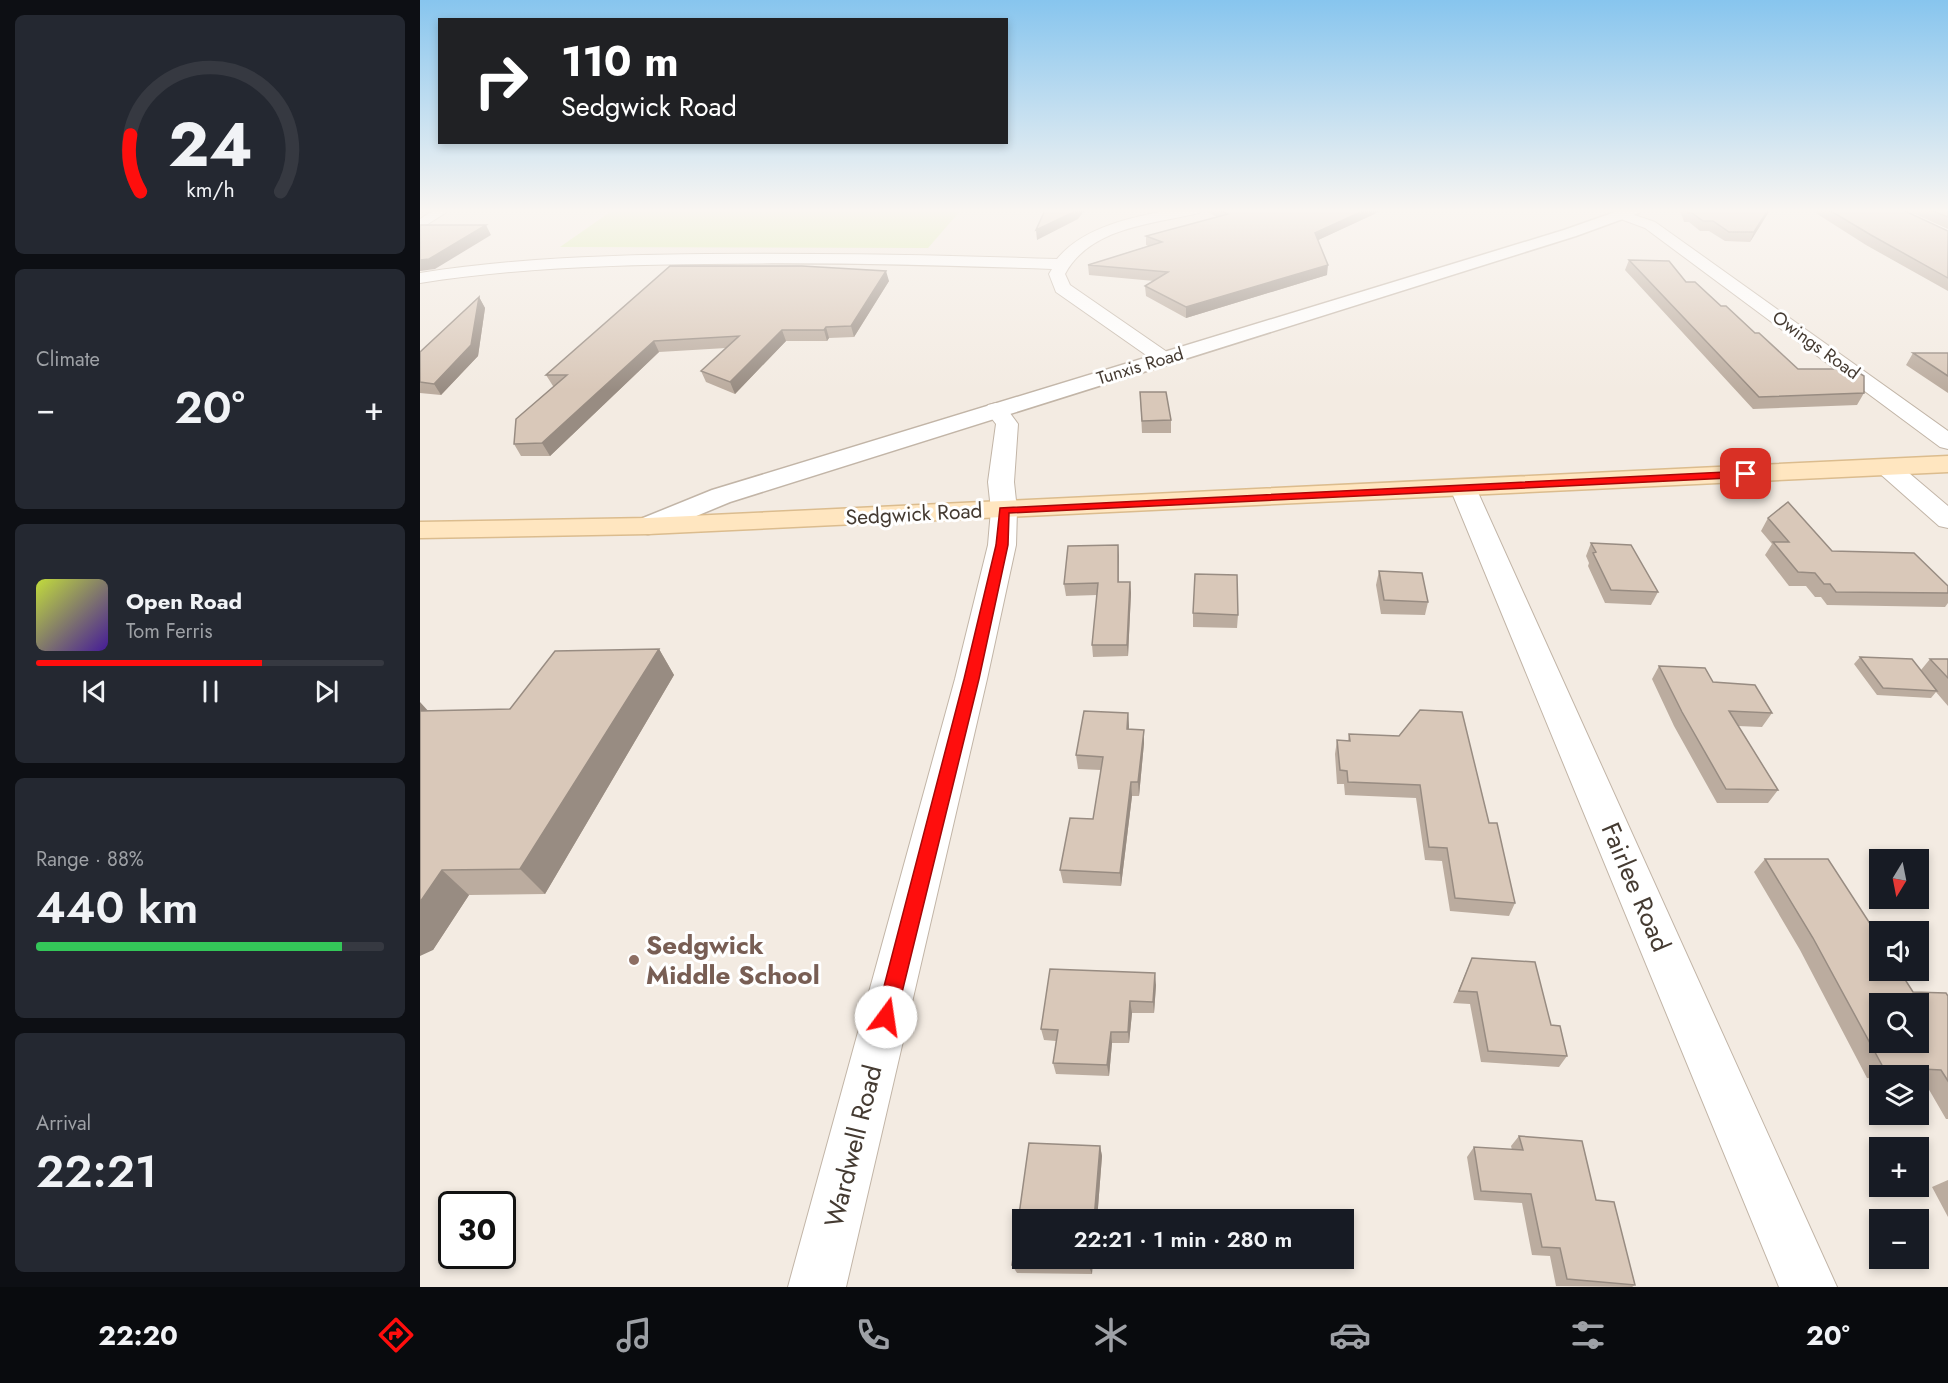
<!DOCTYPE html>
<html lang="en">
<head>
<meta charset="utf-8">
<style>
  body { margin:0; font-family:Jost,sans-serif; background:#242831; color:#f1f3f6; height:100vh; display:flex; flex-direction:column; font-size:22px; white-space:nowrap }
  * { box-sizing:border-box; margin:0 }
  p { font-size:20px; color:#9ea1a6 }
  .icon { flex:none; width:33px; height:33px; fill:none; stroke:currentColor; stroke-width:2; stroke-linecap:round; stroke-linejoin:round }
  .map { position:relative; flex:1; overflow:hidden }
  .side { display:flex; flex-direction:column; gap:15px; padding:15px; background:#0d0f14; width:420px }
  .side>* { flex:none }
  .banner { position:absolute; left:18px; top:18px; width:570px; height:126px; border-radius:0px; box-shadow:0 3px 9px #0003; background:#202124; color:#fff; overflow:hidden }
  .needle { width:39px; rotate:190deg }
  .controls { position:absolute; left:1449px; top:849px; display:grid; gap:12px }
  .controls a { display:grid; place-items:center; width:60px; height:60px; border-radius:0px; background:#171b24; box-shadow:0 3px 9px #0003; font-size:30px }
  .speed { position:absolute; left:18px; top:1191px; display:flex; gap:12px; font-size:30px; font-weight:700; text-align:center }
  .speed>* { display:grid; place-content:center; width:78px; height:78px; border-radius:50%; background:#171b24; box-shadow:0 3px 9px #0003; line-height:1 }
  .speed .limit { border:3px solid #111; border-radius:9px; background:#fff; color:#111 }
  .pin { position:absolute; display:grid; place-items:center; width:51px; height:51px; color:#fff; margin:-26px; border-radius:12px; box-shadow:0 3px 9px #0006 }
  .me { position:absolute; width:66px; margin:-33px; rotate:14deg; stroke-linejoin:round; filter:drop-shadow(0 0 4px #0008) }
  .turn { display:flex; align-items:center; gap:21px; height:126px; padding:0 24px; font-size:27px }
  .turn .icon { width:78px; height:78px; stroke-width:2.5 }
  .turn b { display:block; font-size:42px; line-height:51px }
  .big { font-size:45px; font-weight:600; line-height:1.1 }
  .side .widget { flex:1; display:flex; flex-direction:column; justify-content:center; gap:9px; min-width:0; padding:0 21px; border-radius:9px; background:#242831 }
  .side .dial { align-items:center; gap:0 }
  .dial svg { height:156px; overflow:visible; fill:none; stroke:#363941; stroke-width:7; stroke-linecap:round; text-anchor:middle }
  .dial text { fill:#f1f3f6; stroke:none }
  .song { display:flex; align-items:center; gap:18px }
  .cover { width:72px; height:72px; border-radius:9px; background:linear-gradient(135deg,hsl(70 70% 55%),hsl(260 70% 35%)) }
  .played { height:6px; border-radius:3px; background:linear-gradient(90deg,#ff0e0d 65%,#363941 65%) }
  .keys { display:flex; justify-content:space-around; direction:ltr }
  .heat { display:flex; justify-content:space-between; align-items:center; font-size:33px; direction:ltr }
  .charge { height:9px; border-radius:4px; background:linear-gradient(90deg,#34c759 88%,#363941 0) }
  .trip { position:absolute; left:592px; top:1209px; width:342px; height:60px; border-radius:0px; background:#171b24; box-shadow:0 3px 9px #0003; font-weight:600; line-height:60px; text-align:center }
  .tab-bar { display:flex; height:96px; justify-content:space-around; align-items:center; background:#090b0e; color:#9ea1a6 }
  .tab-bar .icon { width:42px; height:42px }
  .tab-bar .selected { color:#ff0e0d }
  .tab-bar b { font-size:27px; color:#f1f3f6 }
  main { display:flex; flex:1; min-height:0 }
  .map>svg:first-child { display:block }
  .green { fill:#d7eda6 }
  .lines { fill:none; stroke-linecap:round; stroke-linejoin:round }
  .minor-casing { stroke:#c2b5a7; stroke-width:2 }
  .tertiary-casing { stroke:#c2b5a7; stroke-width:3 }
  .secondary-casing { stroke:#dbbc8e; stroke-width:3 }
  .minor { fill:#fff; fill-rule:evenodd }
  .tertiary { fill:#fff; fill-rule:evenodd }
  .secondary { fill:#ffe6c0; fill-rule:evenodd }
  .wall { fill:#bbac9f }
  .shaded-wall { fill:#988c82 }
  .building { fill:#d9c8b9; stroke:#988c82; stroke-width:1.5; fill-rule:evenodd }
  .route { fill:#ff0e0d; stroke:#a60908; stroke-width:1.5 }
  .education-dot { fill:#8d6e63; stroke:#fff; stroke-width:2 }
  .labels { text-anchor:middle; stroke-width:6; stroke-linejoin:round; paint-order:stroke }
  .far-street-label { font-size:18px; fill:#453b32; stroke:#fff }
  .street-label { font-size:21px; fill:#453b32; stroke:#fff }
  .near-street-label { font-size:26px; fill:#453b32; stroke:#fff }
  .near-education-label { font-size:26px; font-weight:bold; fill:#785e54; stroke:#fff; text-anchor:start }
</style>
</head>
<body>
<main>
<section class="side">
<div class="widget dial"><svg viewBox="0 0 100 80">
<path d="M14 69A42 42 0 1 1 86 69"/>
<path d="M14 69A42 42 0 0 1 9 40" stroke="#ff0e0d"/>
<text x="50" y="56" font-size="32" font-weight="700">24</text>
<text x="50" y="72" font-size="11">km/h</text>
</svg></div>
<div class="widget"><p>Climate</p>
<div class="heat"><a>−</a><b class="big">20°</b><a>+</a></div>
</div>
<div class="widget">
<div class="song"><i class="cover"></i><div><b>Open Road</b><p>Tom Ferris</p></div></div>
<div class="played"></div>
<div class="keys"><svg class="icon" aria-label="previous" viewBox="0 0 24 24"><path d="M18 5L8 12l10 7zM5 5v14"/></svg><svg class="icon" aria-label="pause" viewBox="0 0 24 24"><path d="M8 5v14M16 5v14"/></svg><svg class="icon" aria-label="next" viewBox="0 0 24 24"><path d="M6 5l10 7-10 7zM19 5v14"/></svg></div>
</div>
<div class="widget"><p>Range · 88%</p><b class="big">440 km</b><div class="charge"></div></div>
<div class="widget"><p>Arrival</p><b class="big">22:21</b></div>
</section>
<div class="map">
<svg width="1528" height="1287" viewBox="0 0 1528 1287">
  <rect width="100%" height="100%" fill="#f3ebe2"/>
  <path class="green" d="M 193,210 L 541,210 L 508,248 L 140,247 Z"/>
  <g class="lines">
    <g class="minor-casing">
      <path id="minor" d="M 14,210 L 30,210 L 0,229 L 0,219 Z
        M 750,210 L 781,210 L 779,213 C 733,224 670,227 645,274 L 650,285 L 750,354 L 753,358 L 750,362 L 736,362 L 636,292 L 629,274 L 632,269 C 516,265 401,262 286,264 C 190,265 95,268 0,283 L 0,273 C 95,258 190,255 286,254 C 403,253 520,255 637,259 C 663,227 712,217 750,210 Z
        M 1203,211 L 1235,222 L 1528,431 L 1528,449 L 1520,447 L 1225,228 L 1198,218 L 1196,215 L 1198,212 Z
        M 576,403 L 584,405 L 598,424 L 594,482 L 597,510 L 596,545 L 567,679 L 426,1287 L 368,1287 L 535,679 L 568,545 L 571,510 L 568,482 L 576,424 L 565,410 L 568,405 Z
        M 1467,460 L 1476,462 L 1528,506 L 1528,528 L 1519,526 L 1458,472 L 1455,467 L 1458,462 Z
        M 1043,480 L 1052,483 L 1056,488 L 1417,1287 L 1359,1287 L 1030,488 L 1034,483 Z"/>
    </g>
    <g class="tertiary-casing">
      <path id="tertiary" d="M 1201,210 L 1221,210 L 1219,213 L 1156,236 L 310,502 L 238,532 L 228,534 L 218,532 L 214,526 L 218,520 L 292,490 L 1144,230 Z"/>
    </g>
    <g class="secondary-casing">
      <path id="secondary" d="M 1528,456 L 1528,472 L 228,534 L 0,538 L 0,522 L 228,518 Z"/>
    </g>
    <use href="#minor" class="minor"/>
    <use href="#tertiary" class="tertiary"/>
    <use href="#secondary" class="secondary"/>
  </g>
  <path class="wall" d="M 784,210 L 963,210 L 898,240 L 907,275 L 766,318 L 726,296 L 725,286 L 734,281 L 669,275 L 668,265 L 728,246 L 726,245 L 726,236 L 797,217 Z
    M 1260,210 L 1350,210 L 1330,242 L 1305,241 L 1289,231 L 1280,231 L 1269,222 L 1264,222 Z
    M 1391,210 L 1483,210 L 1528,231 L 1528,291 L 1446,245 Z
    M 1486,210 L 1528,210 L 1528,229 Z
    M 1209,260 L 1266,282 L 1301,306 L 1335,333 L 1378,369 L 1444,393 L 1437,405 L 1333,409 L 1205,270 Z
    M 250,266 L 469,281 L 434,337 L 409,338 L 407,341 L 366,341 L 315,394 L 286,382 L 281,371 L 306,348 L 239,352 L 130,456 L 101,456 L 94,444 L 134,386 L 133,386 L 126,375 Z
    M 59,297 L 65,308 L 58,356 L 21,395 L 0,393 L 0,352 Z
    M 1493,353 L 1528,353 L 1528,393 L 1486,365 Z
    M 720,392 L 751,420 L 751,433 L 722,433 Z
    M 1348,518 L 1412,551 L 1528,586 L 1528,603 L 1525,607 L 1407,605 L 1401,597 L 1395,597 L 1386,586 L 1369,586 L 1345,555 L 1352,544 L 1341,531 Z
    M 1171,543 L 1238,592 L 1231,605 L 1185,603 L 1168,566 L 1169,563 L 1166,556 Z
    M 698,545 L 699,582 L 710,582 L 711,593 L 708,656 L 673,657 L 672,645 L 677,595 L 646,596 L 644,584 Z
    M 959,571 L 1008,602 L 1005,615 L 961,614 L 956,585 Z
    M 773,613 L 818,615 L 817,628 L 773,627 Z
    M 239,649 L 254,675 L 125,894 L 49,895 L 13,950 L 8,711 L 90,709 Z
    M 1440,657 L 1501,670 L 1510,659 L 1528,659 L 1528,706 L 1516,692 L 1511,698 L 1457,695 L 1434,664 Z
    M 1239,666 L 1293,682 L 1352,713 L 1342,727 L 1318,726 L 1358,790 L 1348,803 L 1297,803 L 1254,726 L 1232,679 Z
    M 708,713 L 709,729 L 724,730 L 724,743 L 719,796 L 712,796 L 701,886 L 643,883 L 640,870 L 673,819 L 681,770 L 658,769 L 656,755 Z
    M 929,734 L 1069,823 L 1095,903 L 1089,916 L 1030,911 L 1022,861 L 1005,860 L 996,798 L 925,795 L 924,784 L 917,784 L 915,754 L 917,740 L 928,741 Z
    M 1345,859 L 1493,992 L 1528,996 L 1528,1119 L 1526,1119 L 1504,1081 L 1498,1080 L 1498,1076 L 1460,1076 L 1460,1079 L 1447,1078 L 1380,950 L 1334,872 Z
    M 1052,958 L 1131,1025 L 1147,1056 L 1139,1067 L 1061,1062 L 1050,1004 L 1033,1003 Z
    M 736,985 L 734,1013 L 712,1013 L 709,1043 L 692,1043 L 689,1076 L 636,1074 L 633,1063 L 636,1041 L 624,1040 L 621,1029 Z
    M 1099,1136 L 1176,1200 L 1215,1285 L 1212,1287 L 1136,1286 L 1130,1256 L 1112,1255 L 1102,1203 L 1054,1200 L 1047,1157 L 1054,1147 L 1092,1150 L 1091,1146 Z
    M 609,1143 L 680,1146 L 682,1156 L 677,1220 L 603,1220 L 603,1258 L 673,1258 L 672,1274 L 597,1273 L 592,1265 Z
    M 1528,1180 L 1528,1217 L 1512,1187 Z"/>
  <path class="shaded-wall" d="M 658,210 L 665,210 L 658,219 L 617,240 L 616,230 Z
    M 945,210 L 963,210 L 894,242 L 895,233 Z
    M 1348,210 L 1350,210 L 1330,242 L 1334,232 Z
    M 66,225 L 71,235 L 15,269 L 0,271 L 0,260 Z
    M 908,265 L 907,275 L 766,318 L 766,307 Z
    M 466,271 L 469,281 L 434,337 L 431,326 Z
    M 59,297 L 65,308 L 58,356 L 21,395 L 14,384 Z
    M 406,327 L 409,338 L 407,341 L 404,330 Z
    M 362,330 L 366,341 L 315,394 L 310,382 Z
    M 234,341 L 239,352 L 130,456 L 122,443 Z
    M 698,545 L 699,556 L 698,593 Z
    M 710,582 L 711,593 L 708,656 L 707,645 Z
    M 239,649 L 254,675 L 125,894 L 100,869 Z
    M 0,702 L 21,725 L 0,725 Z
    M 708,713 L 709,726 L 708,743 L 707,729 Z
    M 724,730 L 724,743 L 719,796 L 718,782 Z
    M 711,782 L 712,796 L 701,886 L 700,873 Z
    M 22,870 L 49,895 L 13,950 L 0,956 L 0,902 Z
    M 735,973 L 736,985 L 734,1013 L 733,1002 Z
    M 710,1001 L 712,1013 L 709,1043 L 708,1032 Z
    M 691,1032 L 692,1043 L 689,1076 L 687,1065 Z
    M 680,1146 L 682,1156 L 677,1220 L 674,1220 Z
    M 670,1258 L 673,1258 L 672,1274 L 669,1267 Z"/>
  <path class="building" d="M 625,210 L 658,210 L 616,230 Z
    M 800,210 L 945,210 L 895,233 L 908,265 L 766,307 L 725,286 L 748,272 L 668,265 L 742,242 L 726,236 L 808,214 Z
    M 1266,210 L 1348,210 L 1334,232 L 1309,232 L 1293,221 L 1283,221 L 1272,213 L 1267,213 Z
    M 1409,210 L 1483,210 L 1528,231 L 1528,278 L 1451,235 Z
    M 1511,210 L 1528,210 L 1528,217 Z
    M 0,225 L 66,225 L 9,259 L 0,260 Z
    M 1209,260 L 1249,261 L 1266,282 L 1275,282 L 1301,306 L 1306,306 L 1335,333 L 1339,333 L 1378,369 L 1433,369 L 1444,376 L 1444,393 L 1339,397 Z
    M 250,266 L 382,266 L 466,271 L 431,326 L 406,327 L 404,330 L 362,330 L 310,382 L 281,371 L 319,336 L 234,341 L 122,443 L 94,444 L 96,419 L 147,375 L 126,375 Z
    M 59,297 L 51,345 L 14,384 L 0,382 L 0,352 Z
    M 1493,353 L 1528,353 L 1528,376 Z
    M 720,392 L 746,392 L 751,420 L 722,421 Z
    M 1368,502 L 1412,551 L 1494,553 L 1528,586 L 1528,593 L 1416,592 L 1410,584 L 1404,584 L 1395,573 L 1378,572 L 1353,542 L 1369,542 L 1348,518 Z
    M 1171,543 L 1211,545 L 1238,592 L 1191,590 L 1173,553 L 1176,552 Z
    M 698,545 L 698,582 L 710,582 L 707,645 L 672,645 L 678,583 L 644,584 L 648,546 Z
    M 959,571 L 1002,573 L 1008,602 L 964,600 Z
    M 775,574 L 817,575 L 818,615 L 773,613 Z
    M 239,649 L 100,869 L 22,870 L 0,902 L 0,711 L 90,709 L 135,651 Z
    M 1440,657 L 1492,659 L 1517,691 L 1463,688 Z
    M 1510,659 L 1528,659 L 1528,678 Z
    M 1239,666 L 1285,668 L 1293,682 L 1335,685 L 1352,713 L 1309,711 L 1358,790 L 1306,789 L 1262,712 Z
    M 1000,710 L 1042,712 L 1069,823 L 1077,823 L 1095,903 L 1035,898 L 1027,848 L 1009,847 L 1000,785 L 928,782 L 927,771 L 920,770 L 917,740 L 930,741 L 929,734 L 979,736 Z
    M 664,711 L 708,713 L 707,729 L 724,730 L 718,782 L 711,782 L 700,873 L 640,870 L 650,818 L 673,819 L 683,757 L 656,755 Z
    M 1345,859 L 1408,859 L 1460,939 L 1460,970 L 1479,970 L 1493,992 L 1526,993 L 1528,996 L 1528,1081 L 1521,1070 L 1463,1067 L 1393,938 ZM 1460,1004 L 1498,1004 L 1498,1042 L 1460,1042 Z
    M 1052,958 L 1115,962 L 1131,1025 L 1140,1026 L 1147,1056 L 1068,1051 L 1057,992 L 1039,991 Z
    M 630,969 L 735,973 L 733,1002 L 710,1001 L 708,1032 L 691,1032 L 687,1065 L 633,1063 L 638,1030 L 621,1029 Z
    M 1099,1136 L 1162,1141 L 1176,1200 L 1194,1202 L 1215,1285 L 1147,1279 L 1140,1248 L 1122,1247 L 1111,1194 L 1061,1191 L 1054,1147 L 1103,1150 Z
    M 609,1143 L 680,1146 L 674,1220 L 603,1220 L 603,1258 L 670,1258 L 669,1267 L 592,1265 Z"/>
  <linearGradient id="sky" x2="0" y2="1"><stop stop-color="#87c5ee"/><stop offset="0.54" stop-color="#faf6f2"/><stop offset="1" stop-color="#faf6f2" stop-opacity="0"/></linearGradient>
  <rect width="1528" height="390" fill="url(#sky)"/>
  <path class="route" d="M 1326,471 L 1331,474 L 1330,477 L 589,513 L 588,545 L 559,679 L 476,1017 L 473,1024 L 466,1027 L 458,1024 L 456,1017 L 544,679 L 576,545 L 580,508 Z"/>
  <circle class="education-dot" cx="214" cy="960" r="6"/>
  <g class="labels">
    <g class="far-street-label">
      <text transform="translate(1396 345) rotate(36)" y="6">Owings Road</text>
      <text transform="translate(720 366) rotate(-17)" y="6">Tunxis Road</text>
    </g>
    <g class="street-label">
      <text transform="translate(494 514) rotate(-3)" y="7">Sedgwick Road</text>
    </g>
    <g class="near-street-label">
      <text transform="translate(1216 887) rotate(67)" y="9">Fairlee Road</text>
      <text transform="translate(433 1146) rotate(-76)" y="9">Wardwell Road</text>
    </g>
    <g class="near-education-label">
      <text x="226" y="954">Sedgwick<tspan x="226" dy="30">Middle School</tspan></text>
    </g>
  </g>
</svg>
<div class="controls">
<a><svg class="needle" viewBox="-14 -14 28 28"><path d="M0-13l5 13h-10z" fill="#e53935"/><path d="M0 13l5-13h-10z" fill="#9ea1a6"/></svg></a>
<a><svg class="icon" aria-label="sound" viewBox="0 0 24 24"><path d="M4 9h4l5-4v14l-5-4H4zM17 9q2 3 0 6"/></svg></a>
<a><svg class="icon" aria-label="search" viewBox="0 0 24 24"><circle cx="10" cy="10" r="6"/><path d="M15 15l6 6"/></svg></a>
<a><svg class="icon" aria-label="layers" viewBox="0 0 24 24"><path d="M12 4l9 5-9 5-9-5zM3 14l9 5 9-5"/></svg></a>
<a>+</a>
<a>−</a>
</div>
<div class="speed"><div class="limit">30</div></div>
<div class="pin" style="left:1326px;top:474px;background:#d93025"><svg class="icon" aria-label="arrive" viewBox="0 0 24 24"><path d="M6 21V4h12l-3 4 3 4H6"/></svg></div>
<svg class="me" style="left:466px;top:1017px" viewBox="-20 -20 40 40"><circle r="19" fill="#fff"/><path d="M0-13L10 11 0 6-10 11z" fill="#ff0e0d"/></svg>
<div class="trip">22:21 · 1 min · 280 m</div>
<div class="banner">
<div class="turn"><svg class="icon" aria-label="right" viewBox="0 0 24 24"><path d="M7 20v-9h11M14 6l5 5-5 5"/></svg><div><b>110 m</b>Sedgwick Road</div></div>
</div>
</div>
</main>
<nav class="tab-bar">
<b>22:20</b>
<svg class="icon selected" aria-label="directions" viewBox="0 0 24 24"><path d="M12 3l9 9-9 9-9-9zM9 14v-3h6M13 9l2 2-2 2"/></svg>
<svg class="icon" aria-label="music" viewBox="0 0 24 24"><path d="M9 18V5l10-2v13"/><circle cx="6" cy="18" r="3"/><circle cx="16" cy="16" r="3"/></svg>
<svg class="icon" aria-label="phone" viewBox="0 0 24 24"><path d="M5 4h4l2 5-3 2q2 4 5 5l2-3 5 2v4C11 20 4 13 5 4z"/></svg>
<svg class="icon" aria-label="climate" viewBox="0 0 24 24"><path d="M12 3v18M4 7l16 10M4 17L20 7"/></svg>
<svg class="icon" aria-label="car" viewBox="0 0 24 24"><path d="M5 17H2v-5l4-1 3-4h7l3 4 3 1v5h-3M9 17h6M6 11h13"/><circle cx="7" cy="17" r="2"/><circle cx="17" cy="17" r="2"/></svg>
<svg class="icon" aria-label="filters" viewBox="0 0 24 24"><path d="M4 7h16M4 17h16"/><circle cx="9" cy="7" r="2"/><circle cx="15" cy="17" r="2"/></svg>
<b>20°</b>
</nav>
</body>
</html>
